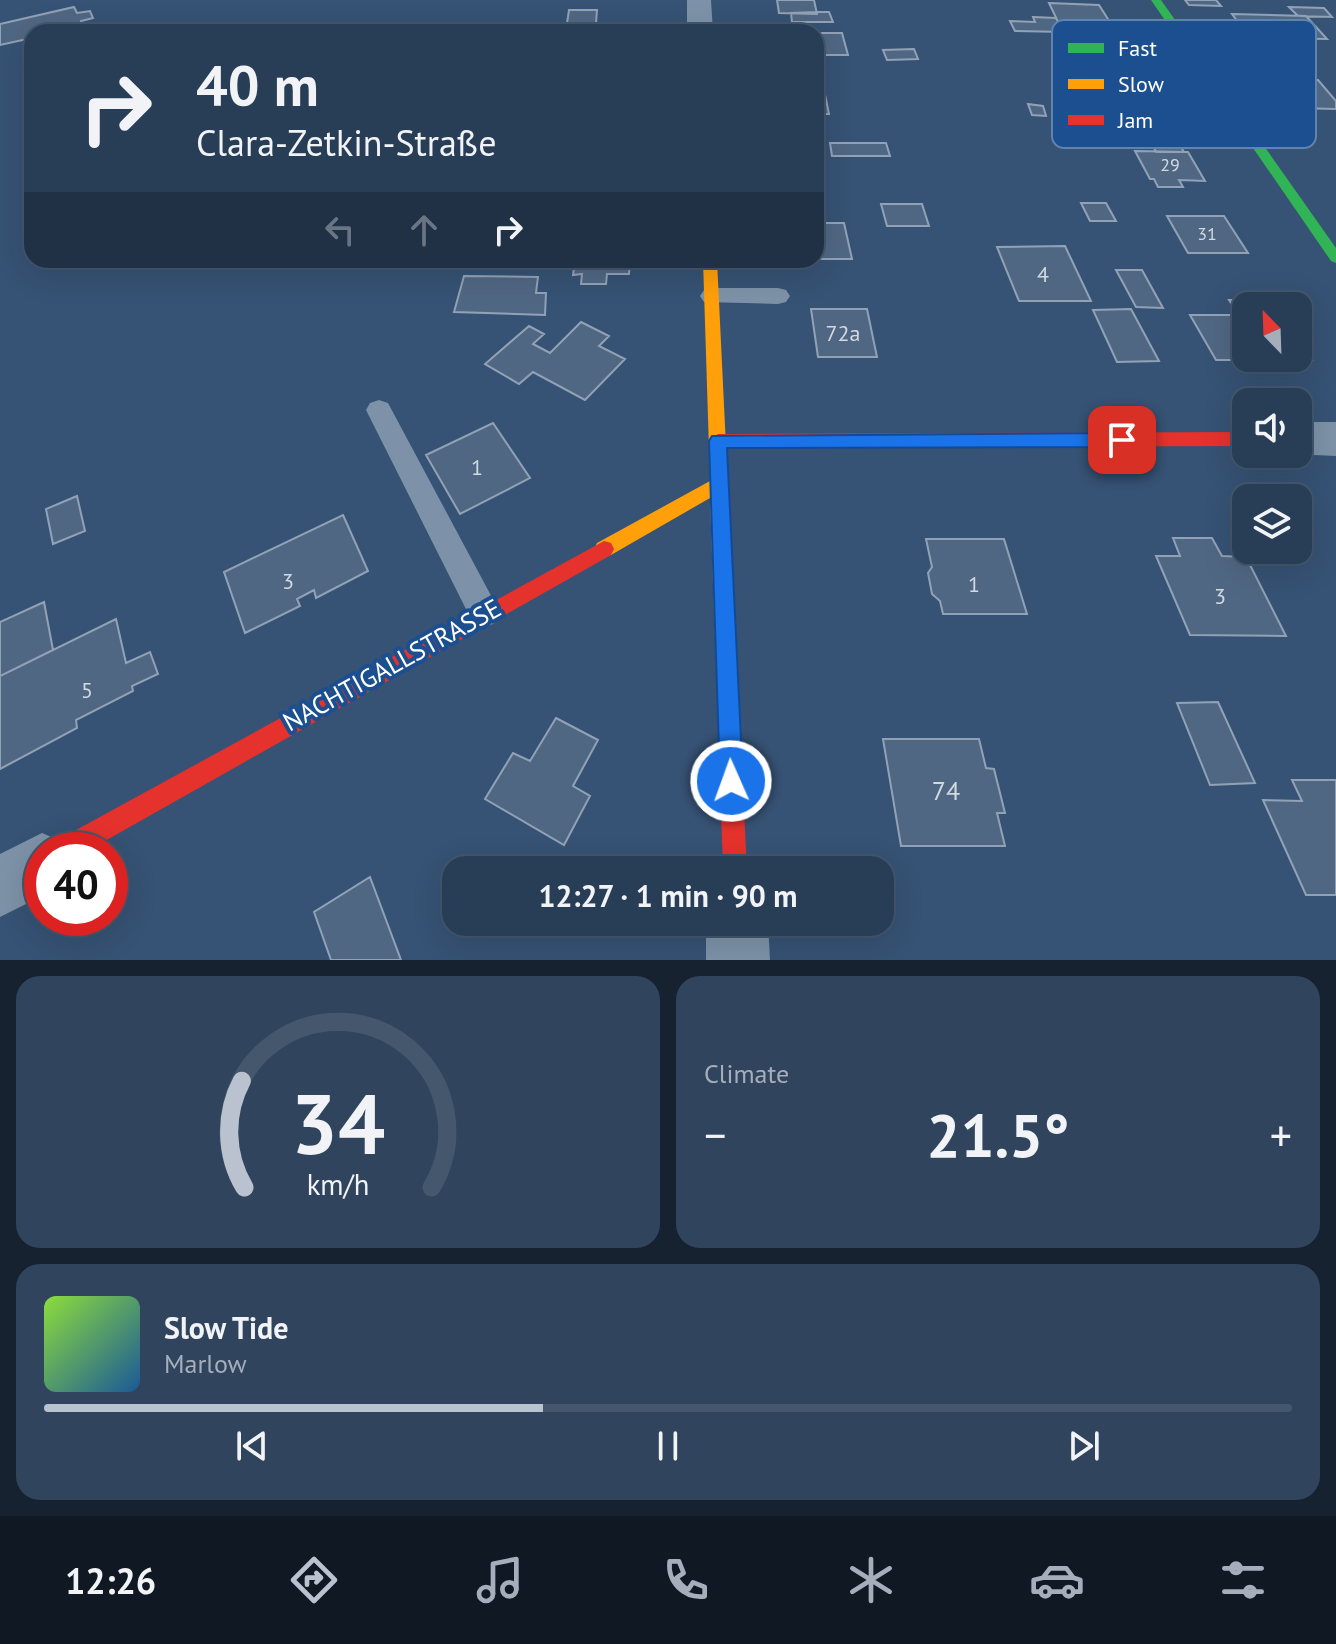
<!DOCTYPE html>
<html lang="en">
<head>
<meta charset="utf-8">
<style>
  body { margin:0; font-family:"PT Sans",sans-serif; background:#30455d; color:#f1f3f6; height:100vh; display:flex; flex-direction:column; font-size:30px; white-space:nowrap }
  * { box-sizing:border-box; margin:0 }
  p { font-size:26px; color:#a5aeba }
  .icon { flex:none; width:44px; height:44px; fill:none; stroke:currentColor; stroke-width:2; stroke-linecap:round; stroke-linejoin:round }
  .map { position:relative; height:960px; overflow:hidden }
  .sheet { display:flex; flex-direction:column; gap:16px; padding:16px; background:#162230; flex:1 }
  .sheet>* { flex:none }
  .guide { position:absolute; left:24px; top:24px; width:800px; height:244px; border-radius:24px; box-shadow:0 8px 32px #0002,0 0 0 2px #44576d; background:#283e57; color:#f1f3f6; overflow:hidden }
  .needle { width:52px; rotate:337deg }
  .fabs { position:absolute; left:1232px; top:292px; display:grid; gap:16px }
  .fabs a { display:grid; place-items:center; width:80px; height:80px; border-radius:16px; background:#283e57; box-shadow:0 8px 32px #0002,0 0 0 2px #44576d; font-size:40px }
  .speed { position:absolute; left:24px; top:832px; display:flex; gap:16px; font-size:40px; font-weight:700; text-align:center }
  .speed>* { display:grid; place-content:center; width:104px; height:104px; border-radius:50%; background:#283e57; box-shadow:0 8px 32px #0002,0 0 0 2px #44576d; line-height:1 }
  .speed .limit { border:12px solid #d22; background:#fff; color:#111 }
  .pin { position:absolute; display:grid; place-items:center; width:68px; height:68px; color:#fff; margin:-34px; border-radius:16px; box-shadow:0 4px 12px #0006 }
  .me { position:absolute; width:88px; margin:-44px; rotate:358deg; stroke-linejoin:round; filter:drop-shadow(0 0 6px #0008) }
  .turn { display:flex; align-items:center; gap:28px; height:168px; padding:0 40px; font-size:36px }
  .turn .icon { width:104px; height:104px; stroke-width:2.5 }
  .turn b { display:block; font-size:56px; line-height:68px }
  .lanes { display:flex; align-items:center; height:76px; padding:0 40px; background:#0003; justify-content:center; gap:40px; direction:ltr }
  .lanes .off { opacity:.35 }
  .big { font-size:60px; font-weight:600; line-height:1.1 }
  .sheet .widget { flex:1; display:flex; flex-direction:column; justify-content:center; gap:12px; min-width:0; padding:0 28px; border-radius:24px; background:#30455d }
  .sheet .dial { align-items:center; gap:0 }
  .dial svg { height:208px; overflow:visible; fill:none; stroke:#44576d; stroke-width:7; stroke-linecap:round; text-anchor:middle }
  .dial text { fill:#f1f3f6; stroke:none }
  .song { display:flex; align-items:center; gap:24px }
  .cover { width:96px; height:96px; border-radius:12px; background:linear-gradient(135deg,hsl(90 70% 55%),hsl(210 70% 35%)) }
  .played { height:8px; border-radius:4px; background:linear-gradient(90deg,#b9c2ce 40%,#44576d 40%) }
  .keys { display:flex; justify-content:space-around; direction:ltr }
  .heat { display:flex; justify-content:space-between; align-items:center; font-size:44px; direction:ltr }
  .sheet .tiles { flex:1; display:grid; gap:16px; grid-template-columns:1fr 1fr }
  .widget:last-child { grid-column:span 2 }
  .trip { position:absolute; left:442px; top:856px; width:452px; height:80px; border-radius:24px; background:#283e57; box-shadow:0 8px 32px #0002,0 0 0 2px #44576d; font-weight:600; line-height:80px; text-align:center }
  .tabs { display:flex; height:128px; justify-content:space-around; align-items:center; background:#101923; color:#a5aeba }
  .tabs .icon { width:56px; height:56px }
  .tabs .on { color:#b9c2ce }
  .tabs b { font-size:36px; color:#f1f3f6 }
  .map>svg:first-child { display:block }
  .building { fill:#506783; stroke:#92a2b6; stroke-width:2 }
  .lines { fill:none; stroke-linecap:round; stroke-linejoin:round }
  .lane { fill:#7d92a8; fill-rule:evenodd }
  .street { fill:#7d92a8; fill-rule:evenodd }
  .fast { fill:#30b455; fill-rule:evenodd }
  .slow { fill:#ff9f0a; fill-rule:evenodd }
  .jam { fill:#e5322d; fill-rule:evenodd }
  .route { fill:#1a73e8; stroke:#114b97; stroke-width:2 }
  .labels { text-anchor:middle; stroke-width:8; stroke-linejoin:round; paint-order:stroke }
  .far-number-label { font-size:18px; fill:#d3d9e0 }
  .number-label { font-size:22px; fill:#d3d9e0 }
  .street-label { font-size:26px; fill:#fff; stroke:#1b4f8f }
  .near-number-label { font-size:26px; fill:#d3d9e0 }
  .key { fill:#1b4f8f; stroke:#5f84b1; stroke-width:2 }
  .key-label { font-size:22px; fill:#fff }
</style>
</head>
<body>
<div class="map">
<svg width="1336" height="960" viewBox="0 0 1336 960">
  <rect width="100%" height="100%" fill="#365274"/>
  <path class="building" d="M 777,0 L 814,0 L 817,14 L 779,13 Z
    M 1185,0 L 1216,0 L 1221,6 L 1189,5 Z
    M 1049,3 L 1099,5 L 1113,27 L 1060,26 Z
    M 74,7 L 77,13 L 90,11 L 93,18 L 81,21 L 82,26 L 56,32 L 32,32 L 32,38 L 0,45 L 0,24 Z
    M 1289,7 L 1324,8 L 1332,17 L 1298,16 Z
    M 569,10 L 597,10 L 596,23 L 567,23 Z
    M 817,12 L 829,12 L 833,22 L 792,22 L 791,13 Z
    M 1232,14 L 1306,16 L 1327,39 L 1250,38 Z
    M 1033,17 L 1056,18 L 1063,32 L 1015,31 L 1010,21 L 1035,22 Z
    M 816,33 L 842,33 L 848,55 L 816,55 Z
    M 914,49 L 918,59 L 887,60 L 883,50 Z
    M 1283,71 L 1310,72 L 1317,80 L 1290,79 Z
    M 1273,79 L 1318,80 L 1336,101 L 1336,109 L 1296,108 Z
    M 816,85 L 823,85 L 829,114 L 816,114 Z
    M 1028,104 L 1043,106 L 1046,116 L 1032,115 Z
    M 1150,140 L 1177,141 L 1184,152 L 1156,152 Z
    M 830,143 L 886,143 L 890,156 L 832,156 Z
    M 1135,151 L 1188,152 L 1205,181 L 1179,180 L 1183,187 L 1158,187 L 1154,179 L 1150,179 Z
    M 1081,203 L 1106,203 L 1116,221 L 1090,221 Z
    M 881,204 L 922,204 L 929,226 L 887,226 Z
    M 1167,216 L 1224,216 L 1248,253 L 1188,253 Z
    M 816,223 L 844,223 L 852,259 L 816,259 Z
    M 1065,246 L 1091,301 L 1019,301 L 997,247 Z
    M 630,260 L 629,274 L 607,274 L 606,284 L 581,284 L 582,274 L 573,275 L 575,261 L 529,261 Z
    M 1116,270 L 1142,270 L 1163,308 L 1136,307 Z
    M 464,276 L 538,277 L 536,293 L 546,293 L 545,315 L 454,312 Z
    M 1229,300 L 1271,300 L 1276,306 L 1246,306 L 1246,358 L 1298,358 L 1298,339 L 1312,360 L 1216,360 L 1190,315 L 1239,315 Z
    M 811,309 L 867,309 L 877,357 L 818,357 Z
    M 1131,309 L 1159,361 L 1117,362 L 1093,310 Z
    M 581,322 L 609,336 L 599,346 L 625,359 L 585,400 L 533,372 L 519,384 L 485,364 L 529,326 L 544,334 L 533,344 L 550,353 Z
    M 493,423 L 530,478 L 460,514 L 426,455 Z
    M 77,496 L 85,531 L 53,544 L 46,509 Z
    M 343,515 L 368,571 L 316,598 L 314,590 L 297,599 L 300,606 L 245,633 L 224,572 Z
    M 1173,538 L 1212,538 L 1222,556 L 1246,557 L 1286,636 L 1190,635 L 1156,556 L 1180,556 Z
    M 926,539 L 1004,539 L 1027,614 L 943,614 L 940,601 L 932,594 L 928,573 L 932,567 Z
    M 44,602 L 53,650 L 0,676 L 0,622 Z
    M 116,619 L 126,663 L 150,652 L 158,674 L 132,686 L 133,691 L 76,720 L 77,728 L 0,769 L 0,676 Z
    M 1218,702 L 1255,783 L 1210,785 L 1177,703 Z
    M 556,718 L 598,740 L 573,786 L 590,796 L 564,845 L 485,799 L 513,753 L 530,761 Z
    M 883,739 L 979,739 L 986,768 L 994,769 L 1005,813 L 997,813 L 1005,846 L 901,846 Z
    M 1292,780 L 1336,780 L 1336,895 L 1306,895 L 1263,800 L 1302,801 Z
    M 370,877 L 401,960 L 331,960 L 314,912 Z"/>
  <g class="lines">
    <path class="lane" d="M 712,288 L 778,288 L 786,290 L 790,296 L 786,302 L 778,304 L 704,302 L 700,296 L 704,290 Z
      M 379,400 L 388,403 L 495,603 L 500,613 L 495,623 L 484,628 L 473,623 L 366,410 L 370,403 Z"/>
    <path class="street" d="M 687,0 L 711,0 L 713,32 L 687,32 Z
      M 1298,422 L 1336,422 L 1336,456 L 1292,454 L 1298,454 Z
      M 42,833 L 63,842 L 66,850 L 42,850 L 42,896 L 0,917 L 0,854 Z
      M 706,922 L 768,922 L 770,960 L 706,960 Z"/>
    <path class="fast" d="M 1151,0 L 1161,0 L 1336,248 L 1336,263 L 1331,261 Z"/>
    <path class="slow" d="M 703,260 L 717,260 L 734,612 L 731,619 L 724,621 L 717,619 L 714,612 L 710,498 L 611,555 L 604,557 L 597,555 L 594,549 L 597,543 L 710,481 Z"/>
    <path class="jam" d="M 1246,432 L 1246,446 L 718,448 L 709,441 L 718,434 Z
      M 604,541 L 611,543 L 614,549 L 611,555 L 89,850 L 53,850 L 56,841 Z
      M 724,603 L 731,605 L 734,612 L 747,870 L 723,870 L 714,612 L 717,605 Z"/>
  </g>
  <path class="route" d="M 1122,433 L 1131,440 L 1122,447 L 727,448 L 743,781 L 739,789 L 731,792 L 723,789 L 720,781 L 709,441 L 712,436 Z"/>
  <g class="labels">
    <g class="far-number-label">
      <text x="1170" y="171">29</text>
      <text x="1207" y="240">31</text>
    </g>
    <g class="number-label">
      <text x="1043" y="282">4</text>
      <text x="843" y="341">72a</text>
      <text x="477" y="475">1</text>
      <text x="288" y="589">3</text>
      <text x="974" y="592">1</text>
      <text x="1220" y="604">3</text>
      <text x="87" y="698">5</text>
    </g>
    <g class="street-label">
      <text transform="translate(392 665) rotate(-29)" y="9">NACHTIGALLSTRASSE</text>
    </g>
    <g class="near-number-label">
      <text x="946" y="800">74</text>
    </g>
  </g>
  <rect x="1052" y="20" width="264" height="128" rx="12" class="key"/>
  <rect x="1068" y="43" width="36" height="10" fill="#30b455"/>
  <rect x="1068" y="79" width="36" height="10" fill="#ff9f0a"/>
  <rect x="1068" y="115" width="36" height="10" fill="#e5322d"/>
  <g class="key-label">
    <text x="1118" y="56">Fast</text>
    <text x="1118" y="92">Slow</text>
    <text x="1118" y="128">Jam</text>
  </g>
</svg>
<div class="fabs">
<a><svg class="needle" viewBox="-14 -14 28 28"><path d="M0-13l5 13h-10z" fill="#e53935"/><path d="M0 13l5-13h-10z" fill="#a5aeba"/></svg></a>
<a><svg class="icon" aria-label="sound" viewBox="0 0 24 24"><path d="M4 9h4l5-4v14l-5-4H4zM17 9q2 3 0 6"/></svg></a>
<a><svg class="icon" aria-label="layers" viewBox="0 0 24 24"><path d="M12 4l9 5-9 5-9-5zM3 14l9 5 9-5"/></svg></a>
</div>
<div class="speed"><div class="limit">40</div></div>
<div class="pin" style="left:1122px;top:440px;background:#d93025"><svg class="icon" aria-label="arrive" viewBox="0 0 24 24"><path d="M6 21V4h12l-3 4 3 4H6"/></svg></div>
<svg class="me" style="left:731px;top:781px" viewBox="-20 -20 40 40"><circle r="17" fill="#1a73e8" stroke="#fff" stroke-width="3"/><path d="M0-11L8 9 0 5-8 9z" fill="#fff"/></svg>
<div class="trip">12:27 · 1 min · 90 m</div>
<div class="guide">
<div class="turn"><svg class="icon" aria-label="right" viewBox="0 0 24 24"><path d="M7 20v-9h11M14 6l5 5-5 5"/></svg><div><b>40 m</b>Clara-Zetkin-Straße</div></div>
<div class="lanes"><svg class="icon off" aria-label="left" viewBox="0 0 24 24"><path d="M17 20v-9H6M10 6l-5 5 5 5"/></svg><svg class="icon off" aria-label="ahead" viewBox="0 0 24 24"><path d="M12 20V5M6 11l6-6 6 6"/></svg><svg class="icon" aria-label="right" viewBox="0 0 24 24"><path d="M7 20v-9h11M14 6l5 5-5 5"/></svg></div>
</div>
</div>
<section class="sheet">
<div class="tiles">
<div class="widget dial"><svg viewBox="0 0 100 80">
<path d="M14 69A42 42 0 1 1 86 69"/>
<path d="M14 69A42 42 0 0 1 13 28" stroke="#b9c2ce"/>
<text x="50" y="56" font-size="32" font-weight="700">34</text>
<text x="50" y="72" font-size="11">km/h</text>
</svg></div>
<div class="widget"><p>Climate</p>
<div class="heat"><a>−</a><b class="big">21.5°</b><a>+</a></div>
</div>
<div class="widget">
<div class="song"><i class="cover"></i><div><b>Slow Tide</b><p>Marlow</p></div></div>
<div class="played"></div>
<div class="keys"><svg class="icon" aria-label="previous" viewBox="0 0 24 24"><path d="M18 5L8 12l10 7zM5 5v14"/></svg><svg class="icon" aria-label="pause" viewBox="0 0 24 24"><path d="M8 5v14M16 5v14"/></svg><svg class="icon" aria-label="next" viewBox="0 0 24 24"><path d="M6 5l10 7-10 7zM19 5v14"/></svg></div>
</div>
</div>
</section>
<nav class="tabs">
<b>12:26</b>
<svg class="icon on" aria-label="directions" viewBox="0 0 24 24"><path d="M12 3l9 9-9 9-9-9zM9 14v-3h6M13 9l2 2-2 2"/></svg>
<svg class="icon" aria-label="music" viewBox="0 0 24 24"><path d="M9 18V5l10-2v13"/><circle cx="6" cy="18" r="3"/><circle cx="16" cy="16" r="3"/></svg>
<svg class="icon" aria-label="phone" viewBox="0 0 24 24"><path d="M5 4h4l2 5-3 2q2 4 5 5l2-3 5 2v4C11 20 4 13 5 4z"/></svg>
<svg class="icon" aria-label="climate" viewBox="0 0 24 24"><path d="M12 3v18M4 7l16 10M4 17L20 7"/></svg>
<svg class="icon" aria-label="car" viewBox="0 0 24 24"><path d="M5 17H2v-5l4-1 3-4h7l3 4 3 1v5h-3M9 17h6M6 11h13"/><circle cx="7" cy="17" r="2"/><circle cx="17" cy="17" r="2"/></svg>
<svg class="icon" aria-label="filters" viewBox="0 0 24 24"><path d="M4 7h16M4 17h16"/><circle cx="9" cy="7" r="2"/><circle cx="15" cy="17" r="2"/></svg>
</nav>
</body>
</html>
